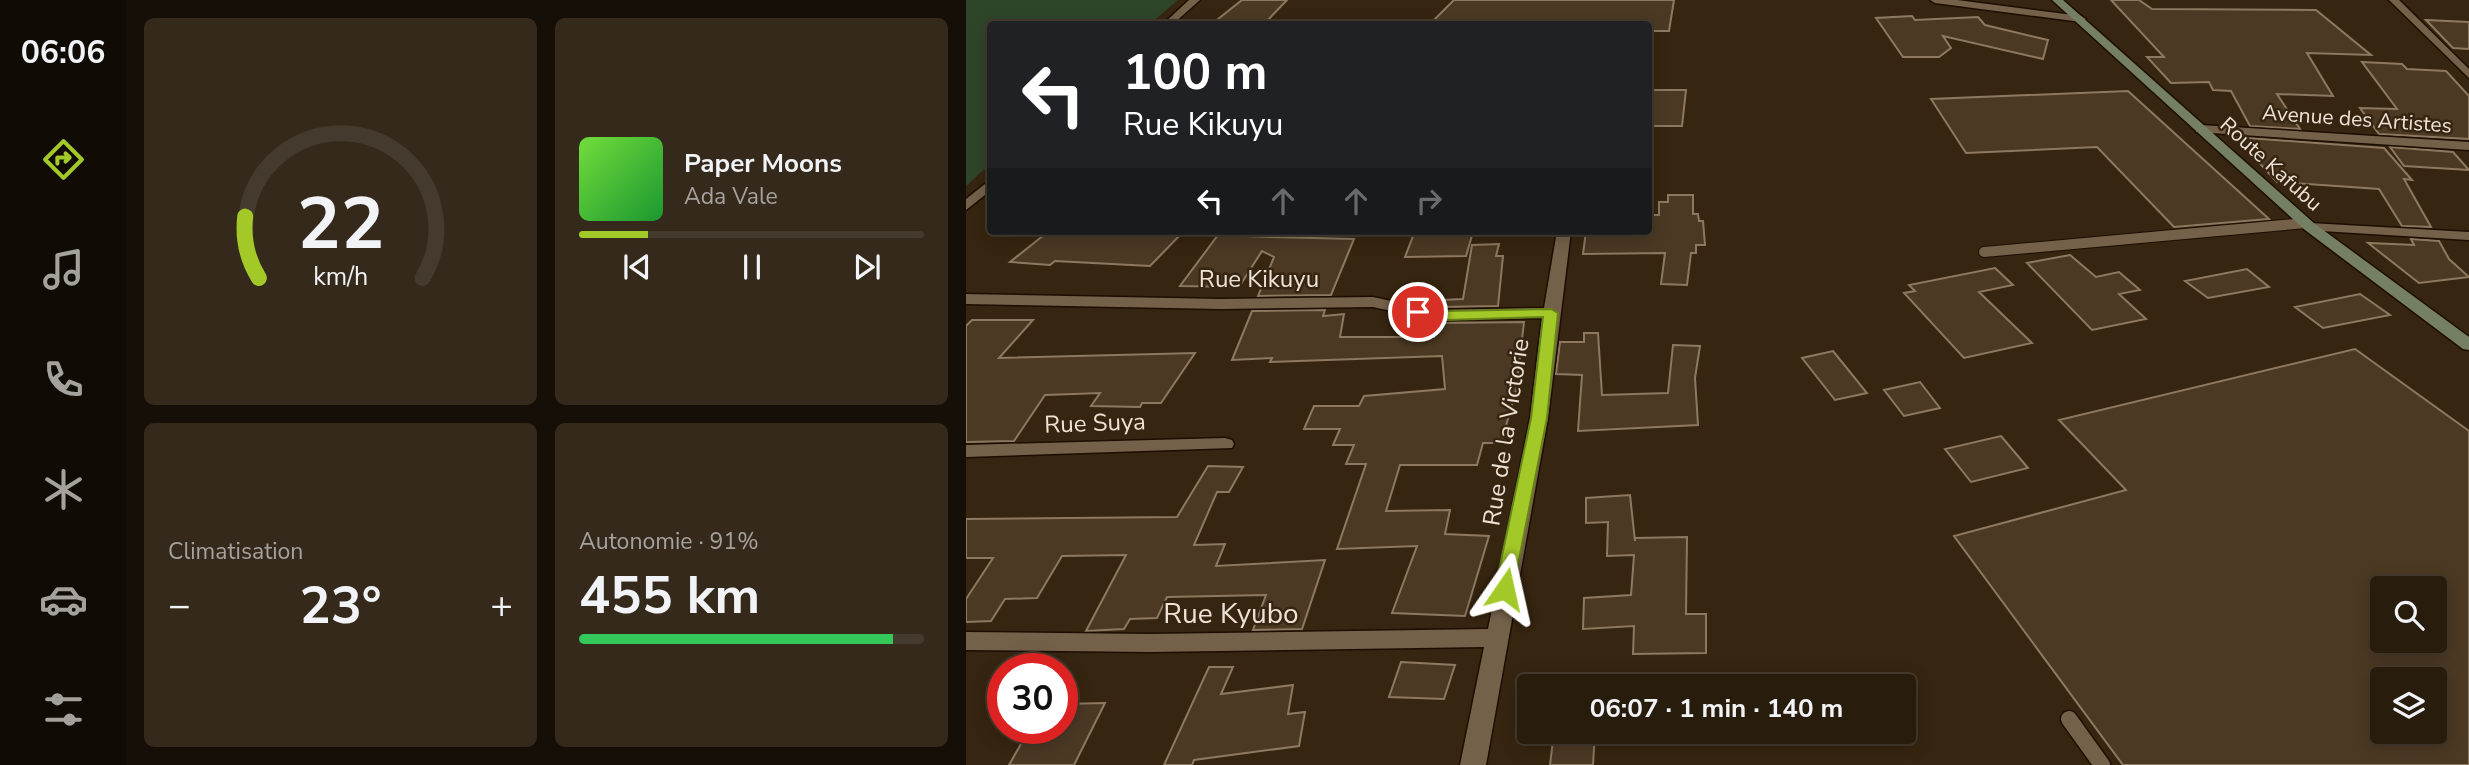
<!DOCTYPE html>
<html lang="fr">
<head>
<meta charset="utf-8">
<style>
  body { margin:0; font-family:"Nunito Sans",sans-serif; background:#34291a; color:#f1f3f6; height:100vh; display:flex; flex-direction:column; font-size:26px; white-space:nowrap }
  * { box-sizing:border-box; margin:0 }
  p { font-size:23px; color:#a5a19d }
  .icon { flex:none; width:38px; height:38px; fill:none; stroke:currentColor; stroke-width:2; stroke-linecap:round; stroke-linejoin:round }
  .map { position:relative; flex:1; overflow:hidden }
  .drawer { display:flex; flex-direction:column; gap:18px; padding:18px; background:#160f07; width:840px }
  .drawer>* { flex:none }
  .banner { position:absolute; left:21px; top:21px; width:665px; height:214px; border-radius:7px; box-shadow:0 4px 18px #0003,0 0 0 2px #443a2d; background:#202124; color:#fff; overflow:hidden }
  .buttons { position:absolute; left:1404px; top:576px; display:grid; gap:14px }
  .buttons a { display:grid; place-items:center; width:77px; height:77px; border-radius:7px; background:#281c0c; box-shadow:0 4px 18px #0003,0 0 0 2px #443a2d; font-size:35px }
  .speed { position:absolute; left:21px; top:653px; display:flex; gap:14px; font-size:35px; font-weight:700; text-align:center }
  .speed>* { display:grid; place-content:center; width:91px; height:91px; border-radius:50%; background:#281c0c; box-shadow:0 4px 18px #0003,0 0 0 2px #443a2d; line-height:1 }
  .speed .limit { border:10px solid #d22; background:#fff; color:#111 }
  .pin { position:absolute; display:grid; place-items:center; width:60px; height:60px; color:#fff; margin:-30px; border:4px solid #fff; border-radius:50%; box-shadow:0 2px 7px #0007 }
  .me { position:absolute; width:77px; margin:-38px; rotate:11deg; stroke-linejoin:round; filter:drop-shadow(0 0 5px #0008) }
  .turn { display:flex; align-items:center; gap:24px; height:147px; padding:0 21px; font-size:32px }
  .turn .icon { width:91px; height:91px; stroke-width:2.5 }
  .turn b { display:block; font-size:49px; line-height:60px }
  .lanes { display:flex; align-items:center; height:66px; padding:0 21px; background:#0003; justify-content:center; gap:35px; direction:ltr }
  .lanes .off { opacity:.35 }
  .big { font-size:52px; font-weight:700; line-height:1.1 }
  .drawer .widget { flex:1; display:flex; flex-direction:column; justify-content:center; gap:10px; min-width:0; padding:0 24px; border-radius:10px; background:#34291a }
  .drawer .dial { align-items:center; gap:0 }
  .dial svg { height:182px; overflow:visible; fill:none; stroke:#443a2d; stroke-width:7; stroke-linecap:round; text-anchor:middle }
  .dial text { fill:#f1f3f6; stroke:none }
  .song { display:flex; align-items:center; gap:21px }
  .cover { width:84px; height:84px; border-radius:10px; background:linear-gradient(135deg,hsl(100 70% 55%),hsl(130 70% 35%)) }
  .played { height:7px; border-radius:4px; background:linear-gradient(90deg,#a2c928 20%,#443a2d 20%) }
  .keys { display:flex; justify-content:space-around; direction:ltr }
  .heat { display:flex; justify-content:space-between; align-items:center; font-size:38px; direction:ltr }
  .charge { height:10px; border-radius:5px; background:linear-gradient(90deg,#34c759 91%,#443a2d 0) }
  .drawer .tiles { flex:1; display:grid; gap:18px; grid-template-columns:repeat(2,1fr) }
  .trip { position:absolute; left:551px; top:674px; width:399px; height:70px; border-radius:7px; background:#281c0c; box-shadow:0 4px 18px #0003,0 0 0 2px #443a2d; font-weight:700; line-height:70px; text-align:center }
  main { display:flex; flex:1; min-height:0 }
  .dock { display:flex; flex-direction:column; width:126px; justify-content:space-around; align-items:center; background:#100b05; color:#a5a19d }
  .dock .icon { width:49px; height:49px }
  .dock .active { color:#a2c928 }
  .dock b { font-size:32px; color:#f1f3f6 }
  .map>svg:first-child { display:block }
  .green { fill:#2f452a }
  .building { fill:#4b3923; stroke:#8d7961; stroke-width:2; fill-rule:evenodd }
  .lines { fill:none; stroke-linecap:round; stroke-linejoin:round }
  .service-far1-casing { stroke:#1d0e00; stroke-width:12 }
  .service-casing { stroke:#1d0e00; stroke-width:19 }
  .minor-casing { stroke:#1d0e00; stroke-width:3 }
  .secondary-casing { stroke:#1d0e00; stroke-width:3 }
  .service-far1 { stroke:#74614a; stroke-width:10 }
  .service { stroke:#74614a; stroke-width:16 }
  .minor { fill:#74614a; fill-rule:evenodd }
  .secondary { fill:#747f63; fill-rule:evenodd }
  .route { fill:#a2c928; stroke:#69831a; stroke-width:2 }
  .labels { text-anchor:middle; stroke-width:5; stroke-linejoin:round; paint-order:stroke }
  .far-street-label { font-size:21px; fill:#ede2d5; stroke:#362510 }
  .street-label { font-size:24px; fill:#ede2d5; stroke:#362510 }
  .near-street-label { font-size:28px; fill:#ede2d5; stroke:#362510 }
</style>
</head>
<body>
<main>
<nav class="dock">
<b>06:06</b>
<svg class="icon active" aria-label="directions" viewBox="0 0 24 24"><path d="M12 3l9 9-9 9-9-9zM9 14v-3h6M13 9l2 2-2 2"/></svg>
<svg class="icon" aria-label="music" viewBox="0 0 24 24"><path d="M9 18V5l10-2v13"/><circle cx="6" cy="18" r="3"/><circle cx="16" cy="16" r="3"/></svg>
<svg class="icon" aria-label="phone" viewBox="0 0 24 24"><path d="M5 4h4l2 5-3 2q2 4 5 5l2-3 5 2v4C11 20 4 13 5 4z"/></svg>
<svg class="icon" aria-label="climate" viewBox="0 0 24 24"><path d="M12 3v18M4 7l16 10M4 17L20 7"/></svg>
<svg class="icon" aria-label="car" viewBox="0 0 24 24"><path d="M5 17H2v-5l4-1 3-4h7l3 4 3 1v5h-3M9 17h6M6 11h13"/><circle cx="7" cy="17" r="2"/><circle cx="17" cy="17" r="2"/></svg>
<svg class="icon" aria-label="filters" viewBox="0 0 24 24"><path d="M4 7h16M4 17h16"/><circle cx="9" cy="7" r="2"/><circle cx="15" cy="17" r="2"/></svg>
</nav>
<section class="drawer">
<div class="tiles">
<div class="widget dial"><svg viewBox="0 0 100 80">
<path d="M14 69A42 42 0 1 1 86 69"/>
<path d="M14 69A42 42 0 0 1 8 42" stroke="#a2c928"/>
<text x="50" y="56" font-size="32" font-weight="700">22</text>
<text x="50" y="72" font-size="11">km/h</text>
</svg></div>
<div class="widget">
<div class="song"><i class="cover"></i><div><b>Paper Moons</b><p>Ada Vale</p></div></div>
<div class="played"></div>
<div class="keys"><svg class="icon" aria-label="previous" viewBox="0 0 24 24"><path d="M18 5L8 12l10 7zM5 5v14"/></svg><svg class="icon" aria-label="pause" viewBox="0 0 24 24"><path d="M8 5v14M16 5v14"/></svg><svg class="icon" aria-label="next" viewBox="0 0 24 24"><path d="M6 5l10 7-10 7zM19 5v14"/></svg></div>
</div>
<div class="widget"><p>Climatisation</p>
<div class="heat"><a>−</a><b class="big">23°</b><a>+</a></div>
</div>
<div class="widget"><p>Autonomie · 91%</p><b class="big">455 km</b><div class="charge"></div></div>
</div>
</section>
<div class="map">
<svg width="1503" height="765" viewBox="0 0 1503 765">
  <rect width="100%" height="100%" fill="#362510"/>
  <path class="green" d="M 0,0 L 212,0 L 184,24 L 24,24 L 24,164 L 0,186 Z"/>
  <path class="building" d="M 276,0 L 321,0 L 300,22 L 287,24 L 247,23 Z
    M 488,0 L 708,0 L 703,31 L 682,31 L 682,24 L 478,24 L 481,22 L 467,21 Z
    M 1145,0 L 1173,0 L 1186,9 L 1350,10 L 1405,55 L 1341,53 L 1367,96 L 1311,94 L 1334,129 L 1284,126 L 1265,91 L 1247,90 L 1243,82 L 1205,83 L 1181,57 L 1198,57 Z
    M 946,16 L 949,20 L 1012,17 L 1019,25 L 1082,40 L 1077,59 L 977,36 L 985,48 L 973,57 L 937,57 L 910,18 Z
    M 1460,20 L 1503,22 L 1503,49 L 1487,48 Z
    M 1396,62 L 1436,64 L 1441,69 L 1480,71 L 1503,96 L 1503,139 L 1413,134 L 1394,108 L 1431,109 Z
    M 682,90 L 720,90 L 716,126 L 682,126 Z
    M 1162,91 L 1303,219 L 1208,227 L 1131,147 L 1000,153 L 965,99 Z
    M 1269,137 L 1418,148 L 1446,180 L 1438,179 L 1465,227 L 1436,226 L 1413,189 L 1311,182 Z
    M 1424,147 L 1487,152 L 1503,170 L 1438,166 Z
    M 702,195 L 727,195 L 727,214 L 732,214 L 733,221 L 737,221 L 739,245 L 730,245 L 730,253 L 725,253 L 721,285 L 695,284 L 699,253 L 617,254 L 620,231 L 682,231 L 682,215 L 693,215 L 693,202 L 702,202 Z
    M 83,231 L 218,231 L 184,266 L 89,261 L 84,265 L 44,262 Z
    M 449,231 L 499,231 L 507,232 L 500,256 L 439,257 Z
    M 252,235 L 306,237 L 388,239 L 365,295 L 292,296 L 308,257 L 296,251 L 273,287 L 214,286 Z
    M 1445,239 L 1473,241 L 1483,259 L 1503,277 L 1453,283 L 1402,243 L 1448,245 Z
    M 533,244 L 530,256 L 537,256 L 532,306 L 474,307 L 475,300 L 497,299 L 506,245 Z
    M 1104,255 L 1130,277 L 1153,272 L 1174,290 L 1153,294 L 1180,319 L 1126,330 L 1061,263 Z
    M 1029,268 L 1047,285 L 1013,292 L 1066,343 L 998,358 L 938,293 L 949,291 L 943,285 Z
    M 1281,269 L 1303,287 L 1242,298 L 1219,281 Z
    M 1394,294 L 1424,315 L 1357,328 L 1329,307 Z
    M 359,310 L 357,316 L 378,314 L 374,337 L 468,337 L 471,323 L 558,322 L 550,391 L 535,443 L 517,443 L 511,465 L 434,465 L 420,511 L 484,510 L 479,534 L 523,536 L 499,616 L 426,613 L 451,546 L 371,549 L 400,464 L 380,464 L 388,445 L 367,445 L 374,429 L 338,429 L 348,406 L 393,406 L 398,396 L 479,389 L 476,356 L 304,362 L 306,358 L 266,360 L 286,311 Z
    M 6,320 L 67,320 L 33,358 L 229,353 L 195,403 L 176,403 L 174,407 L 125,406 L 134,393 L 79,395 L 48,441 L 0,442 L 0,326 Z
    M 618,333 L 632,333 L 636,395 L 702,393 L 707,345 L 734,346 L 729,378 L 732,425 L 612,431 L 616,375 L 590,374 L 594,342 L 618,342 Z
    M 1389,349 L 1503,431 L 1503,765 L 1157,765 L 988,536 L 1160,490 L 1093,420 ZM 1416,588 L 1468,588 L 1468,640 L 1416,640 ZM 1416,679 L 1468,679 L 1468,732 L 1416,732 Z
    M 867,351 L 901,393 L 869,400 L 836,358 Z
    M 954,382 L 974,408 L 938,416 L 918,390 Z
    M 1035,436 L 1062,468 L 1005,482 L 979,449 Z
    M 242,466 L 277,467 L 263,492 L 251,492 L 228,545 L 259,544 L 250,566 L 359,560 L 336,629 L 287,630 L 300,595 L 201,597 L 191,618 L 164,619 L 158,629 L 120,631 L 160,555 L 96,556 L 71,598 L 39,599 L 25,621 L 0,622 L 0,599 L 27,558 L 0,558 L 0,519 L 211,517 Z
    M 664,495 L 669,541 L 669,538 L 721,537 L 720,614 L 740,614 L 740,653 L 667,654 L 668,626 L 617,629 L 618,598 L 665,595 L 668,555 L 641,556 L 642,522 L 620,523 L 620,498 Z
    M 435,662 L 489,665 L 478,699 L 423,697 Z
    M 243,667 L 267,667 L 255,694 L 327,685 L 322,714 L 339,712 L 333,746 L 228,760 L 226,765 L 198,765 Z
    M 139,703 L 108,765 L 43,765 L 64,728 L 96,728 L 96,704 Z
    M 588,732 L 629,732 L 627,765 L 584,765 Z"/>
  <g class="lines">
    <g class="service-far1-casing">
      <path id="service-far1" d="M 1018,252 L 1340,223"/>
    </g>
    <g class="service-casing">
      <path id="service" d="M 1103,719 L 1136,765"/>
    </g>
    <g class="minor-casing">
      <path id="minor" d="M 223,0 L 234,0 L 207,24 L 197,24 Z
        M 964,0 L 991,0 L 1115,16 L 1120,19 L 1115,22 L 969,3 Z
        M 1423,0 L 1433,0 L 1503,69 L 1503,78 Z
        M 1234,125 L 1503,142 L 1503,150 L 1230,132 L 1230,126 Z
        M 24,180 L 24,191 L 0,210 L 0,199 Z
        M 1344,223 L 1503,232 L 1503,240 L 1339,230 L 1337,227 Z
        M 591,231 L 605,231 L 582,418 L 520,765 L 494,765 L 518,647 L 184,652 L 0,650 L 0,632 L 184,634 L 522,629 L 564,418 L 576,318 L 467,320 L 407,307 L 255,309 L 0,304 L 0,294 L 255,299 L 407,297 L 467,310 L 578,308 Z
        M 259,438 L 266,440 L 268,444 L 266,448 L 0,457 L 0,445 Z"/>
    </g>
    <g class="secondary-casing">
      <path id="secondary" d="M 1086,0 L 1097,0 L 1349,224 L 1503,337 L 1503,350 L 1497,349 L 1339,230 Z"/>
    </g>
    <use href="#service-far1" class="service-far1"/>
    <use href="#service" class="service"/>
    <use href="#minor" class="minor"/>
    <use href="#secondary" class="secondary"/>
  </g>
  <path class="route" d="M 452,307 L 480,311 L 585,309 L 592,313 L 581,418 L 546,595 L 539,597 L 532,595 L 529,589 L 565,418 L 577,317 L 480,320 L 447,315 L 445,312 L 447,309 Z"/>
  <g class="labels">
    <g class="far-street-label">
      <text transform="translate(1391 119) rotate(4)" y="7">Avenue des Artistes</text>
      <text transform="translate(1305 164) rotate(42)" y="7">Route Kafubu</text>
    </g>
    <g class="street-label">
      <text x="293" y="287">Rue Kikuyu</text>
      <text transform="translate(129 423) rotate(-2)" y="8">Rue Suya</text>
      <text transform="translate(540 432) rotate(-81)" y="8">Rue de la Victorie</text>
    </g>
    <g class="near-street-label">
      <text x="265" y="623">Rue Kyubo</text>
    </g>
  </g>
</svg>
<div class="buttons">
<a><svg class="icon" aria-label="search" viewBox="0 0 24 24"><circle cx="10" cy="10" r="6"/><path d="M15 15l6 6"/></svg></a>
<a><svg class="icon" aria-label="layers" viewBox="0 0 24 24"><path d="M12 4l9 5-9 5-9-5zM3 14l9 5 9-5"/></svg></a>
</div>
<div class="speed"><div class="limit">30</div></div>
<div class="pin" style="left:452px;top:312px;background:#d93025"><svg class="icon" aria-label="arrive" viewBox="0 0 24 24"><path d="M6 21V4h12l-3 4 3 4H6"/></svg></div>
<svg class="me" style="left:539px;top:589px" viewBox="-20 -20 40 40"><path d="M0-17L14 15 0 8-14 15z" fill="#a2c928" stroke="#fff" stroke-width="4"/></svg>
<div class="trip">06:07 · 1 min · 140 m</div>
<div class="banner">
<div class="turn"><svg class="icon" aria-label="left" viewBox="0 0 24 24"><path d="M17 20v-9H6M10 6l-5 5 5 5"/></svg><div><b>100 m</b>Rue Kikuyu</div></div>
<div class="lanes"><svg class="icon" aria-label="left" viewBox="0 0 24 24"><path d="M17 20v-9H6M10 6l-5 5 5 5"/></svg><svg class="icon off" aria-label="ahead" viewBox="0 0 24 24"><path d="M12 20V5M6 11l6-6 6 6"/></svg><svg class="icon off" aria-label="ahead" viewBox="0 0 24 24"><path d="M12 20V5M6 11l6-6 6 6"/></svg><svg class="icon off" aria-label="right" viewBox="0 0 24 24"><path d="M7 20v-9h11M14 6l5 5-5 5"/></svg></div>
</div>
</div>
</main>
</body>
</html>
